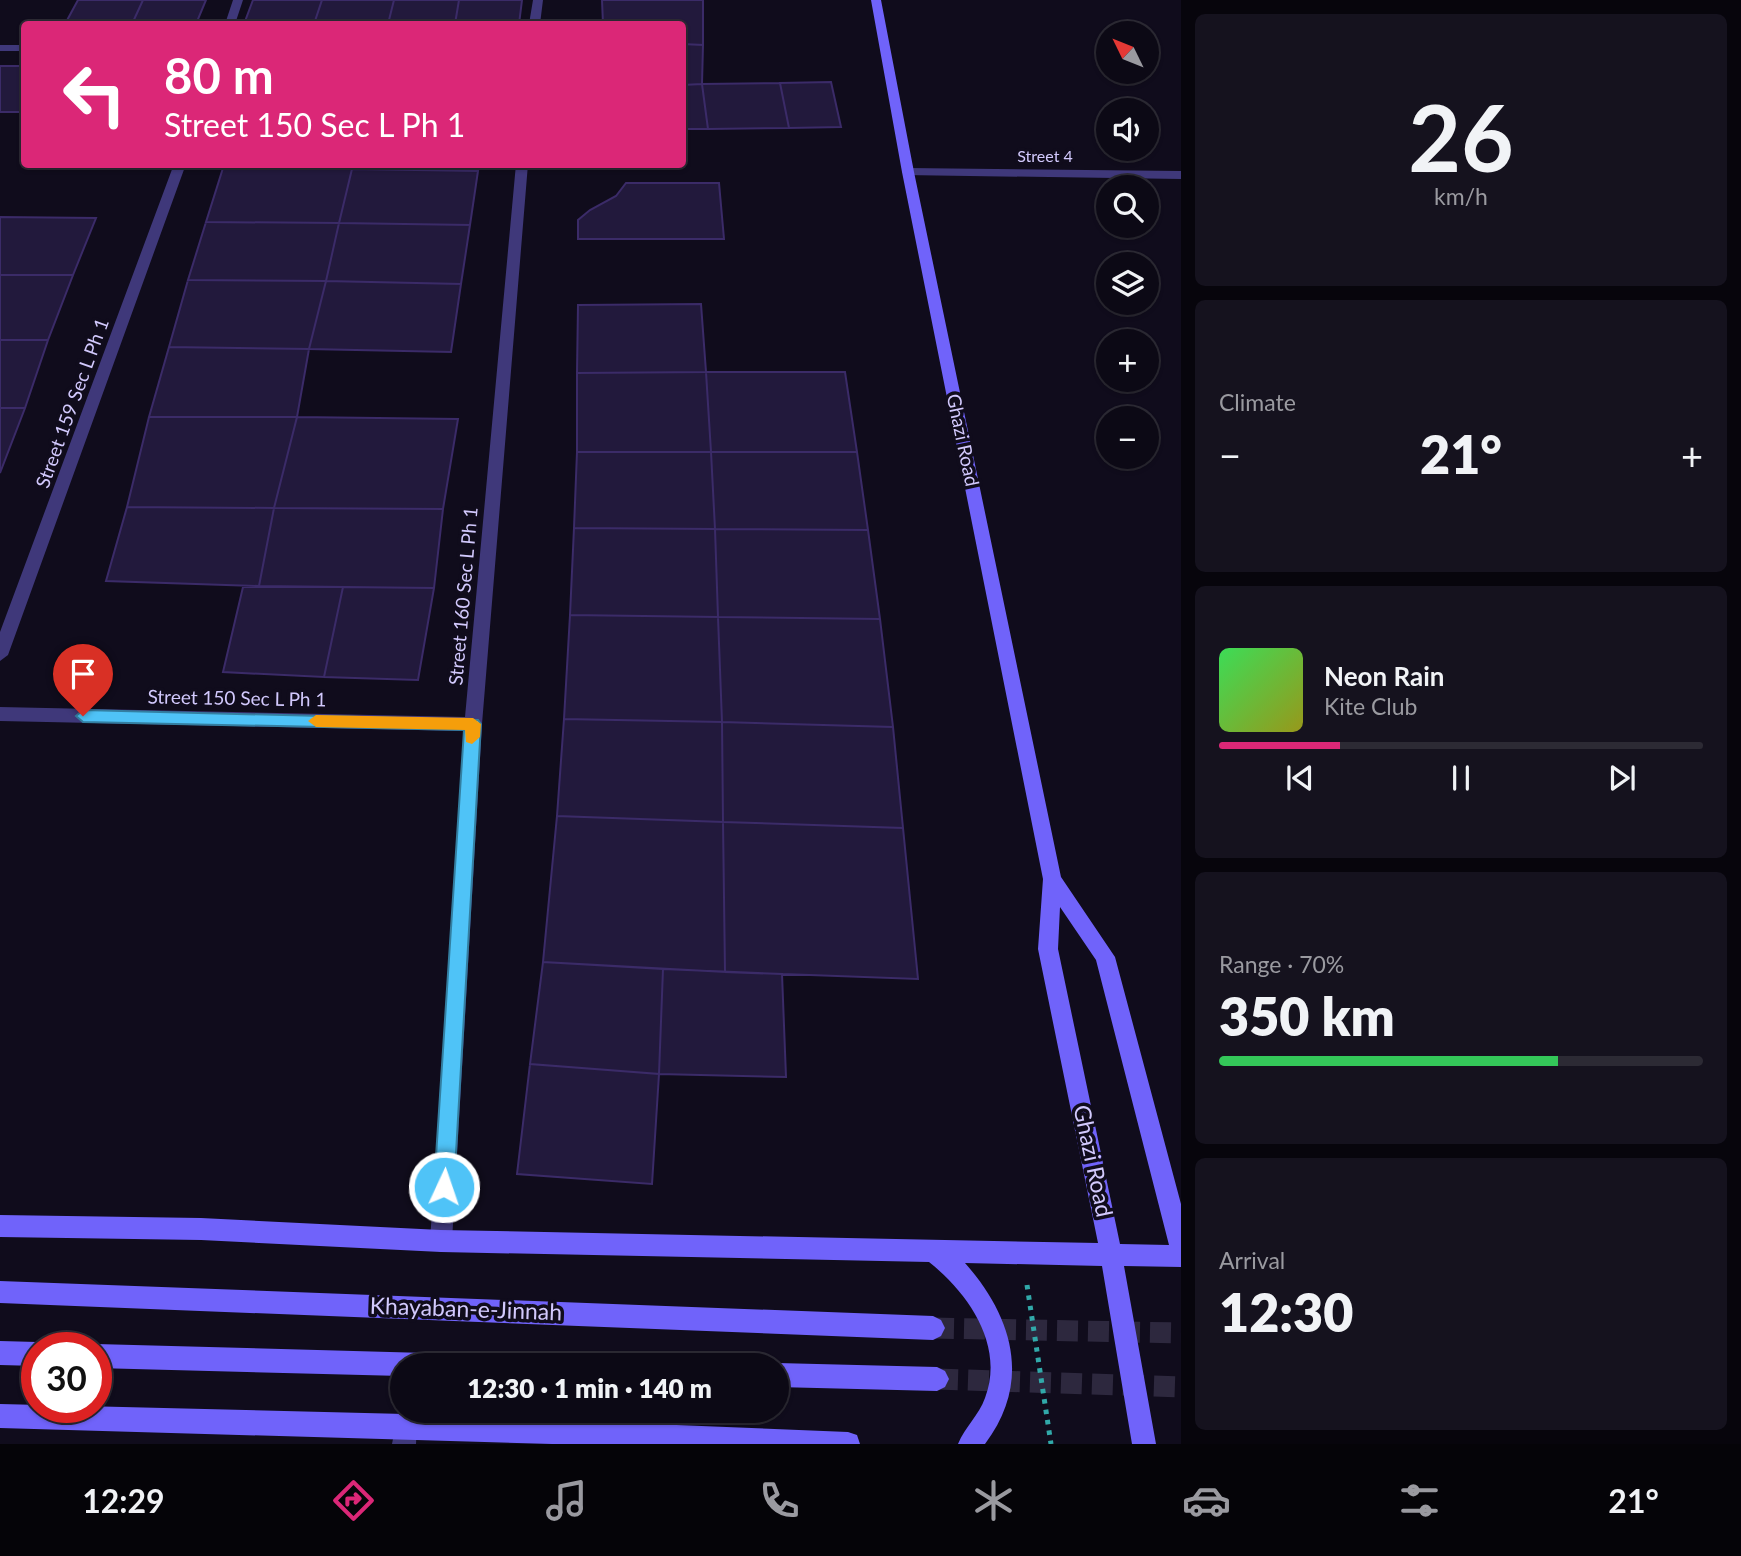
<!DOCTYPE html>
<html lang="en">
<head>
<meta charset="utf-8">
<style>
  body { margin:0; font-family:Lato,sans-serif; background:#15121e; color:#f1f3f6; height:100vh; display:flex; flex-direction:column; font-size:26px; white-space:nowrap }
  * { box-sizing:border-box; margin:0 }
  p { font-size:23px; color:#9a9aa0 }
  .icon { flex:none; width:38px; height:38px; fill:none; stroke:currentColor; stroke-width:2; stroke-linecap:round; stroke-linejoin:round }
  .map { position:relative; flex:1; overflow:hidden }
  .drawer { display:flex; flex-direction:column; gap:14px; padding:14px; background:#07050c; width:560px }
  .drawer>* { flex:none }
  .hud { position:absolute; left:21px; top:21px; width:665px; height:147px; border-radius:7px; box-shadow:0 2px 5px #0004,0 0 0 2px #2c2a34; background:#db2777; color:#fff; overflow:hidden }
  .needle { width:46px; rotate:313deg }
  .fabs { position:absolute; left:1096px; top:21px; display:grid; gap:14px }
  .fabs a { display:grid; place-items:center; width:63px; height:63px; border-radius:50%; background:#0c0915; box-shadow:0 2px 5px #0004,0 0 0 2px #2c2a34; font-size:35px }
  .speed { position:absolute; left:21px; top:1332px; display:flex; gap:14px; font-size:35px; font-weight:700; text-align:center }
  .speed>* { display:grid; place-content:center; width:91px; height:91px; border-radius:50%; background:#0c0915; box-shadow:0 2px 5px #0004,0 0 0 2px #2c2a34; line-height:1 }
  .speed .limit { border:10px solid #d22; background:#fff; color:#111 }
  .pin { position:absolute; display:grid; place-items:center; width:60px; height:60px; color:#fff; margin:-72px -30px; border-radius:50% 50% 50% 0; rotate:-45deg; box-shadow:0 0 7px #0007 }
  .pin .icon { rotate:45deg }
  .me { position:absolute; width:77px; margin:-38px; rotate:3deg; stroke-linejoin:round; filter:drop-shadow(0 0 5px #0008) }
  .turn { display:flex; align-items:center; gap:24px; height:147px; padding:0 28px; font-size:32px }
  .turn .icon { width:91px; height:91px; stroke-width:2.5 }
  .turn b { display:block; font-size:49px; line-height:60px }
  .big { font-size:52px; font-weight:800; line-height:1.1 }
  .drawer .card { flex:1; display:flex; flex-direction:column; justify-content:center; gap:10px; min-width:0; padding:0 24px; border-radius:10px; background:#15121e }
  .drawer .dial { align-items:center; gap:0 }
  .dial b { font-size:91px; line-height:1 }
  .song { display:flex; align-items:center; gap:21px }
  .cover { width:84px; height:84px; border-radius:10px; background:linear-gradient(135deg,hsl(130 70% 55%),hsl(60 70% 35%)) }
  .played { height:7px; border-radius:4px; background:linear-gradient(90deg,#db2777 25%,#2c2a34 25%) }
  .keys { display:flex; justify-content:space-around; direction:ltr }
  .heat { display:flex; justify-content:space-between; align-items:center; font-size:38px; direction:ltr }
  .charge { height:10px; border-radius:5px; background:linear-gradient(90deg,#34c759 70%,#2c2a34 0) }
  .trip { position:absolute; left:390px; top:1353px; width:399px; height:70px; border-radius:35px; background:#0c0915; box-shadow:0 2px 5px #0004,0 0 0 2px #2c2a34; font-weight:800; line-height:70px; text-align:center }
  .tab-bar { display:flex; height:112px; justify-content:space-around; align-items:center; background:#050408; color:#9a9aa0 }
  .tab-bar .icon { width:49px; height:49px }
  .tab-bar .current { color:#db2777 }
  .tab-bar b { font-size:32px; color:#f1f3f6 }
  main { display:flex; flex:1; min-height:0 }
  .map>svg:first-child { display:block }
  .building { fill:#22193c; stroke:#3b2b68; stroke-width:2 }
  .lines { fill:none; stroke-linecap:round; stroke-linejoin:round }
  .secondary-tunnel { stroke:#2d283e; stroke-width:21; stroke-dasharray:21 10; stroke-linecap:butt }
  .path { stroke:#31a9a9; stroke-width:5; stroke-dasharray:4.5 6; stroke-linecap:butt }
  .street { fill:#3f387a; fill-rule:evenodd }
  .secondary { fill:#7063fa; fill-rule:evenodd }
  .route { fill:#4fc3f7; stroke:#337fa1; stroke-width:2 }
  .slow { fill:#f59e0b }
  .labels { text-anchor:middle; stroke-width:7; stroke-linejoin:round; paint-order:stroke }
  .far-street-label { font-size:16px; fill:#d2c9fd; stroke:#100c1c }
  .street-label { font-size:19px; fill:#d2c9fd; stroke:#100c1c }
  .near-street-label { font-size:23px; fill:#d2c9fd; stroke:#100c1c }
</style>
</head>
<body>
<main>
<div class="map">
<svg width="1181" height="1444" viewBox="0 0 1181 1444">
  <rect width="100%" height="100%" fill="#100c1c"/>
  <path class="building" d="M 78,0 L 143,0 L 132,24 L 65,24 Z
    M 143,0 L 206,0 L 196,24 L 132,24 Z
    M 253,0 L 322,0 L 314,24 L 244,24 Z
    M 322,0 L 394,0 L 388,24 L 314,24 Z
    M 394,0 L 459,0 L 455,24 L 388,24 Z
    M 459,0 L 522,0 L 519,24 L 455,24 Z
    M 602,0 L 703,0 L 703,45 L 682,44 L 682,24 L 603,24 Z
    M 682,44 L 703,45 L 702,84 L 682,85 Z
    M 0,66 L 24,66 L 24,107 L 22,112 L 0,112 Z
    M 831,82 L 841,127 L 789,128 L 780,83 Z
    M 780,83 L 789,128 L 708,129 L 702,84 Z
    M 702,84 L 708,129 L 682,129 L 682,85 Z
    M 224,164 L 353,164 L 352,169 L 223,168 Z
    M 353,164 L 479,164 L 478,171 L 352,169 Z
    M 223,168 L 352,169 L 339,223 L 206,222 Z
    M 352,169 L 478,171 L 470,225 L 339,223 Z
    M 626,183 L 719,183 L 724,239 L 578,239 L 578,220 L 590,210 L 616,196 Z
    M 0,217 L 96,218 L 73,275 L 0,275 Z
    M 206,222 L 339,223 L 326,281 L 188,280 Z
    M 339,223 L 470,225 L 461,284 L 326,281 Z
    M 0,275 L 73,275 L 48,340 L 0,340 Z
    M 188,280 L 326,281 L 309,349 L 169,347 Z
    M 326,281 L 461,284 L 451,352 L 309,349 Z
    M 701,304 L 706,372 L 577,373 L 578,305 Z
    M 0,340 L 48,340 L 25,408 L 0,408 Z
    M 169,347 L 309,349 L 297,417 L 149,417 Z
    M 706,372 L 711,452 L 577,452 L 577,373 Z
    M 706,372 L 845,372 L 857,452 L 711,452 Z
    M 0,408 L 25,408 L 0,473 Z
    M 149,417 L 297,417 L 274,508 L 127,507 Z
    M 297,417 L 458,419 L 443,509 L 274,508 Z
    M 577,452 L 711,452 L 715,529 L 574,528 Z
    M 711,452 L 857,452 L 868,530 L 715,529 Z
    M 127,507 L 274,508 L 259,586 L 106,581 Z
    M 274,508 L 443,509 L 434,588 L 259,586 Z
    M 574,528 L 715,529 L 718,617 L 570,615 Z
    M 715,529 L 868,530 L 880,619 L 718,617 Z
    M 243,587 L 343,587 L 324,677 L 223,672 Z
    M 343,587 L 434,588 L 418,680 L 324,677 Z
    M 570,615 L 718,617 L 722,722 L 564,719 Z
    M 718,617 L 880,619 L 893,727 L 722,722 Z
    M 564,719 L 722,722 L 723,822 L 557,816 Z
    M 722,722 L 893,727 L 903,828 L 723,822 Z
    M 557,816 L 723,822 L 725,972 L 543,962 Z
    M 723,822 L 903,828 L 918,979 L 725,972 Z
    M 543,962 L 663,969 L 659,1074 L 530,1064 Z
    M 663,969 L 782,974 L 786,1077 L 659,1074 Z
    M 530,1064 L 659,1074 L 652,1184 L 517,1174 Z"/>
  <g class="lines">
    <path class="secondary-tunnel" d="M 933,1328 L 1181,1333
      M 937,1379 L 1181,1387"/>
    <path class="path" d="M 1027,1285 L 1051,1444"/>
    <path class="street" d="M 233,0 L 243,0 L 235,24 L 225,24 Z
      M 533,0 L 543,0 L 540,24 L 529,24 Z
      M 0,45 L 24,45 L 24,51 L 0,51 Z
      M 174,164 L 186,164 L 8,655 L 0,661 L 0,632 Z
      M 516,164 L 528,164 L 482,724 L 452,1241 L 449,1249 L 441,1252 L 433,1249 L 430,1241 L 464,731 L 0,721 L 0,707 L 465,717 Z
      M 908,168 L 1181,171 L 1181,179 L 904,175 L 902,172 Z
      M 405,1414 L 413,1418 L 417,1426 L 416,1444 L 392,1444 L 397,1418 Z"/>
    <path class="secondary" d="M 871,0 L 881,0 L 914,172 L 1061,877 L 1115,957 L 1181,1204 L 1181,1267 L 1124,1266 L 1156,1444 L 1132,1444 L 1102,1266 L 965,1263 C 1013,1317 1032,1382 985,1444 L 958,1444 C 965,1427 979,1415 985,1398 C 1005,1345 968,1293 929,1262 L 441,1252 L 201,1240 L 0,1237 L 0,1215 L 201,1218 L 441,1230 L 1098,1243 L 1038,949 L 1043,879 L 902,172 ZM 1060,907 L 1096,960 L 1169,1245 L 1120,1244 L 1058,949 Z
      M 0,1281 L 933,1316 L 941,1320 L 945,1328 L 941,1336 L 933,1340 L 0,1303 Z
      M 0,1341 L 37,1342 L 46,1348 L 37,1348 L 37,1366 L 0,1365 Z
      M 96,1344 L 426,1353 L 434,1357 L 438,1365 L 402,1365 L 402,1376 L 96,1368 L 96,1348 L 88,1348 Z
      M 777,1363 L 937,1367 L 945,1371 L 949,1379 L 945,1387 L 937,1391 L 777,1387 L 777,1365 L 773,1365 Z
      M 0,1404 L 405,1414 L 848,1432 L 857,1435 L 860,1444 L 552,1444 L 0,1428 Z"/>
  </g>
  <path class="route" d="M 83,710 L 478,720 L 481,724 L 454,1187 L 451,1193 L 444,1196 L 437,1193 L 434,1187 L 464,730 L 83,722 L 76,716 Z"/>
  <path class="slow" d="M 316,715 L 473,718 L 481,724 L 480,737 L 472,744 L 466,742 L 465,730 L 316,727 L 308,721 Z"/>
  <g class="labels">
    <g class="far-street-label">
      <text x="1045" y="162">Street 4</text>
    </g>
    <g class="street-label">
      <text transform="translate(72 403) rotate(-70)" y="7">Street 159 Sec L Ph 1</text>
      <text transform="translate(963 440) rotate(78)" y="7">Ghazi Road</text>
      <text transform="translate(463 596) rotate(-85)" y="7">Street 160 Sec L Ph 1</text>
      <text transform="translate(237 698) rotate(1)" y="7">Street 150 Sec L Ph 1</text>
    </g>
    <g class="near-street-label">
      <text transform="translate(1093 1161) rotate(78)" y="8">Ghazi Road</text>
      <text transform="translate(466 1309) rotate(2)" y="8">Khayaban-e-Jinnah</text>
    </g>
  </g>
</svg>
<div class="fabs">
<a><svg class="needle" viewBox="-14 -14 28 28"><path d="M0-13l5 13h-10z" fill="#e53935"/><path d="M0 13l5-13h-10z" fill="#9a9aa0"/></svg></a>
<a><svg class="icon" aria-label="sound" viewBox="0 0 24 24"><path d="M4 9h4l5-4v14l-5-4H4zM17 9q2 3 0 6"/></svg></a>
<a><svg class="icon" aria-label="search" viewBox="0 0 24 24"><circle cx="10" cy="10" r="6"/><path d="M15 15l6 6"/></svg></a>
<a><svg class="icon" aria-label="layers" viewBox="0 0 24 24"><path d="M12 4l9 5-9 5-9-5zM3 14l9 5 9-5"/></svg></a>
<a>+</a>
<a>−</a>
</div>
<div class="speed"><div class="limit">30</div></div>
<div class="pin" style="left:83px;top:716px;background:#d93025"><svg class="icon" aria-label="arrive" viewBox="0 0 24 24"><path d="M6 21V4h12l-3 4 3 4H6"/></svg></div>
<svg class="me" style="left:444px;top:1187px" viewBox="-20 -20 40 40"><circle r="17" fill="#4fc3f7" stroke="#fff" stroke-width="3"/><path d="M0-11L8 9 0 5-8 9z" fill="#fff"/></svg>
<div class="trip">12:30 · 1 min · 140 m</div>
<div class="hud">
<div class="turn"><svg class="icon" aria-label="left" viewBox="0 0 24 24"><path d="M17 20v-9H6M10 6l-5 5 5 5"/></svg><div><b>80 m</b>Street 150 Sec L Ph 1</div></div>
</div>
</div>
<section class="drawer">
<div class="card dial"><b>26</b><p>km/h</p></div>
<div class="card"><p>Climate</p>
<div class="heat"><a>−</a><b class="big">21°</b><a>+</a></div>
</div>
<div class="card">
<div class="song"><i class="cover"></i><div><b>Neon Rain</b><p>Kite Club</p></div></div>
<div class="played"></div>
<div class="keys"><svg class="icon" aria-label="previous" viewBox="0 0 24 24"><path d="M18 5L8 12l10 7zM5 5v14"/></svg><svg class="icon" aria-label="pause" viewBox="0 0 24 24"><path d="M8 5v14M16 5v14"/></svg><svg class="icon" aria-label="next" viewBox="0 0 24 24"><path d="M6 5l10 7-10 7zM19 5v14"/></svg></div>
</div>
<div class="card"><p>Range · 70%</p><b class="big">350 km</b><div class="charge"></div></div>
<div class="card"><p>Arrival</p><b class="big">12:30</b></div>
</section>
</main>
<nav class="tab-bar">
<b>12:29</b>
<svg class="icon current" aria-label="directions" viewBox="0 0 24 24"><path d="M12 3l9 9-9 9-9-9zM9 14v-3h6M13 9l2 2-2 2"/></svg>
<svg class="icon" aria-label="music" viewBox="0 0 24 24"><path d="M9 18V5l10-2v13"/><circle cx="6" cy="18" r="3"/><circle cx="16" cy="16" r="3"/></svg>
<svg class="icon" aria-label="phone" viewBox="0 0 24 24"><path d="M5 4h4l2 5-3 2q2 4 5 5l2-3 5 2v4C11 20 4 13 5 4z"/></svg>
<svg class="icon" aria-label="climate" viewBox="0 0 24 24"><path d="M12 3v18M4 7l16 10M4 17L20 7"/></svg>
<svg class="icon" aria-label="car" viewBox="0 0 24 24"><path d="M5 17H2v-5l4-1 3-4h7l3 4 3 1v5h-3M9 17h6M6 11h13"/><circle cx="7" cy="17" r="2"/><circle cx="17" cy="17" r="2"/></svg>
<svg class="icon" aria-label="filters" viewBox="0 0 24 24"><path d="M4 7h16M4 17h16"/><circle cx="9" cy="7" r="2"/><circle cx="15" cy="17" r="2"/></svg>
<b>21°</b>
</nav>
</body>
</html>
